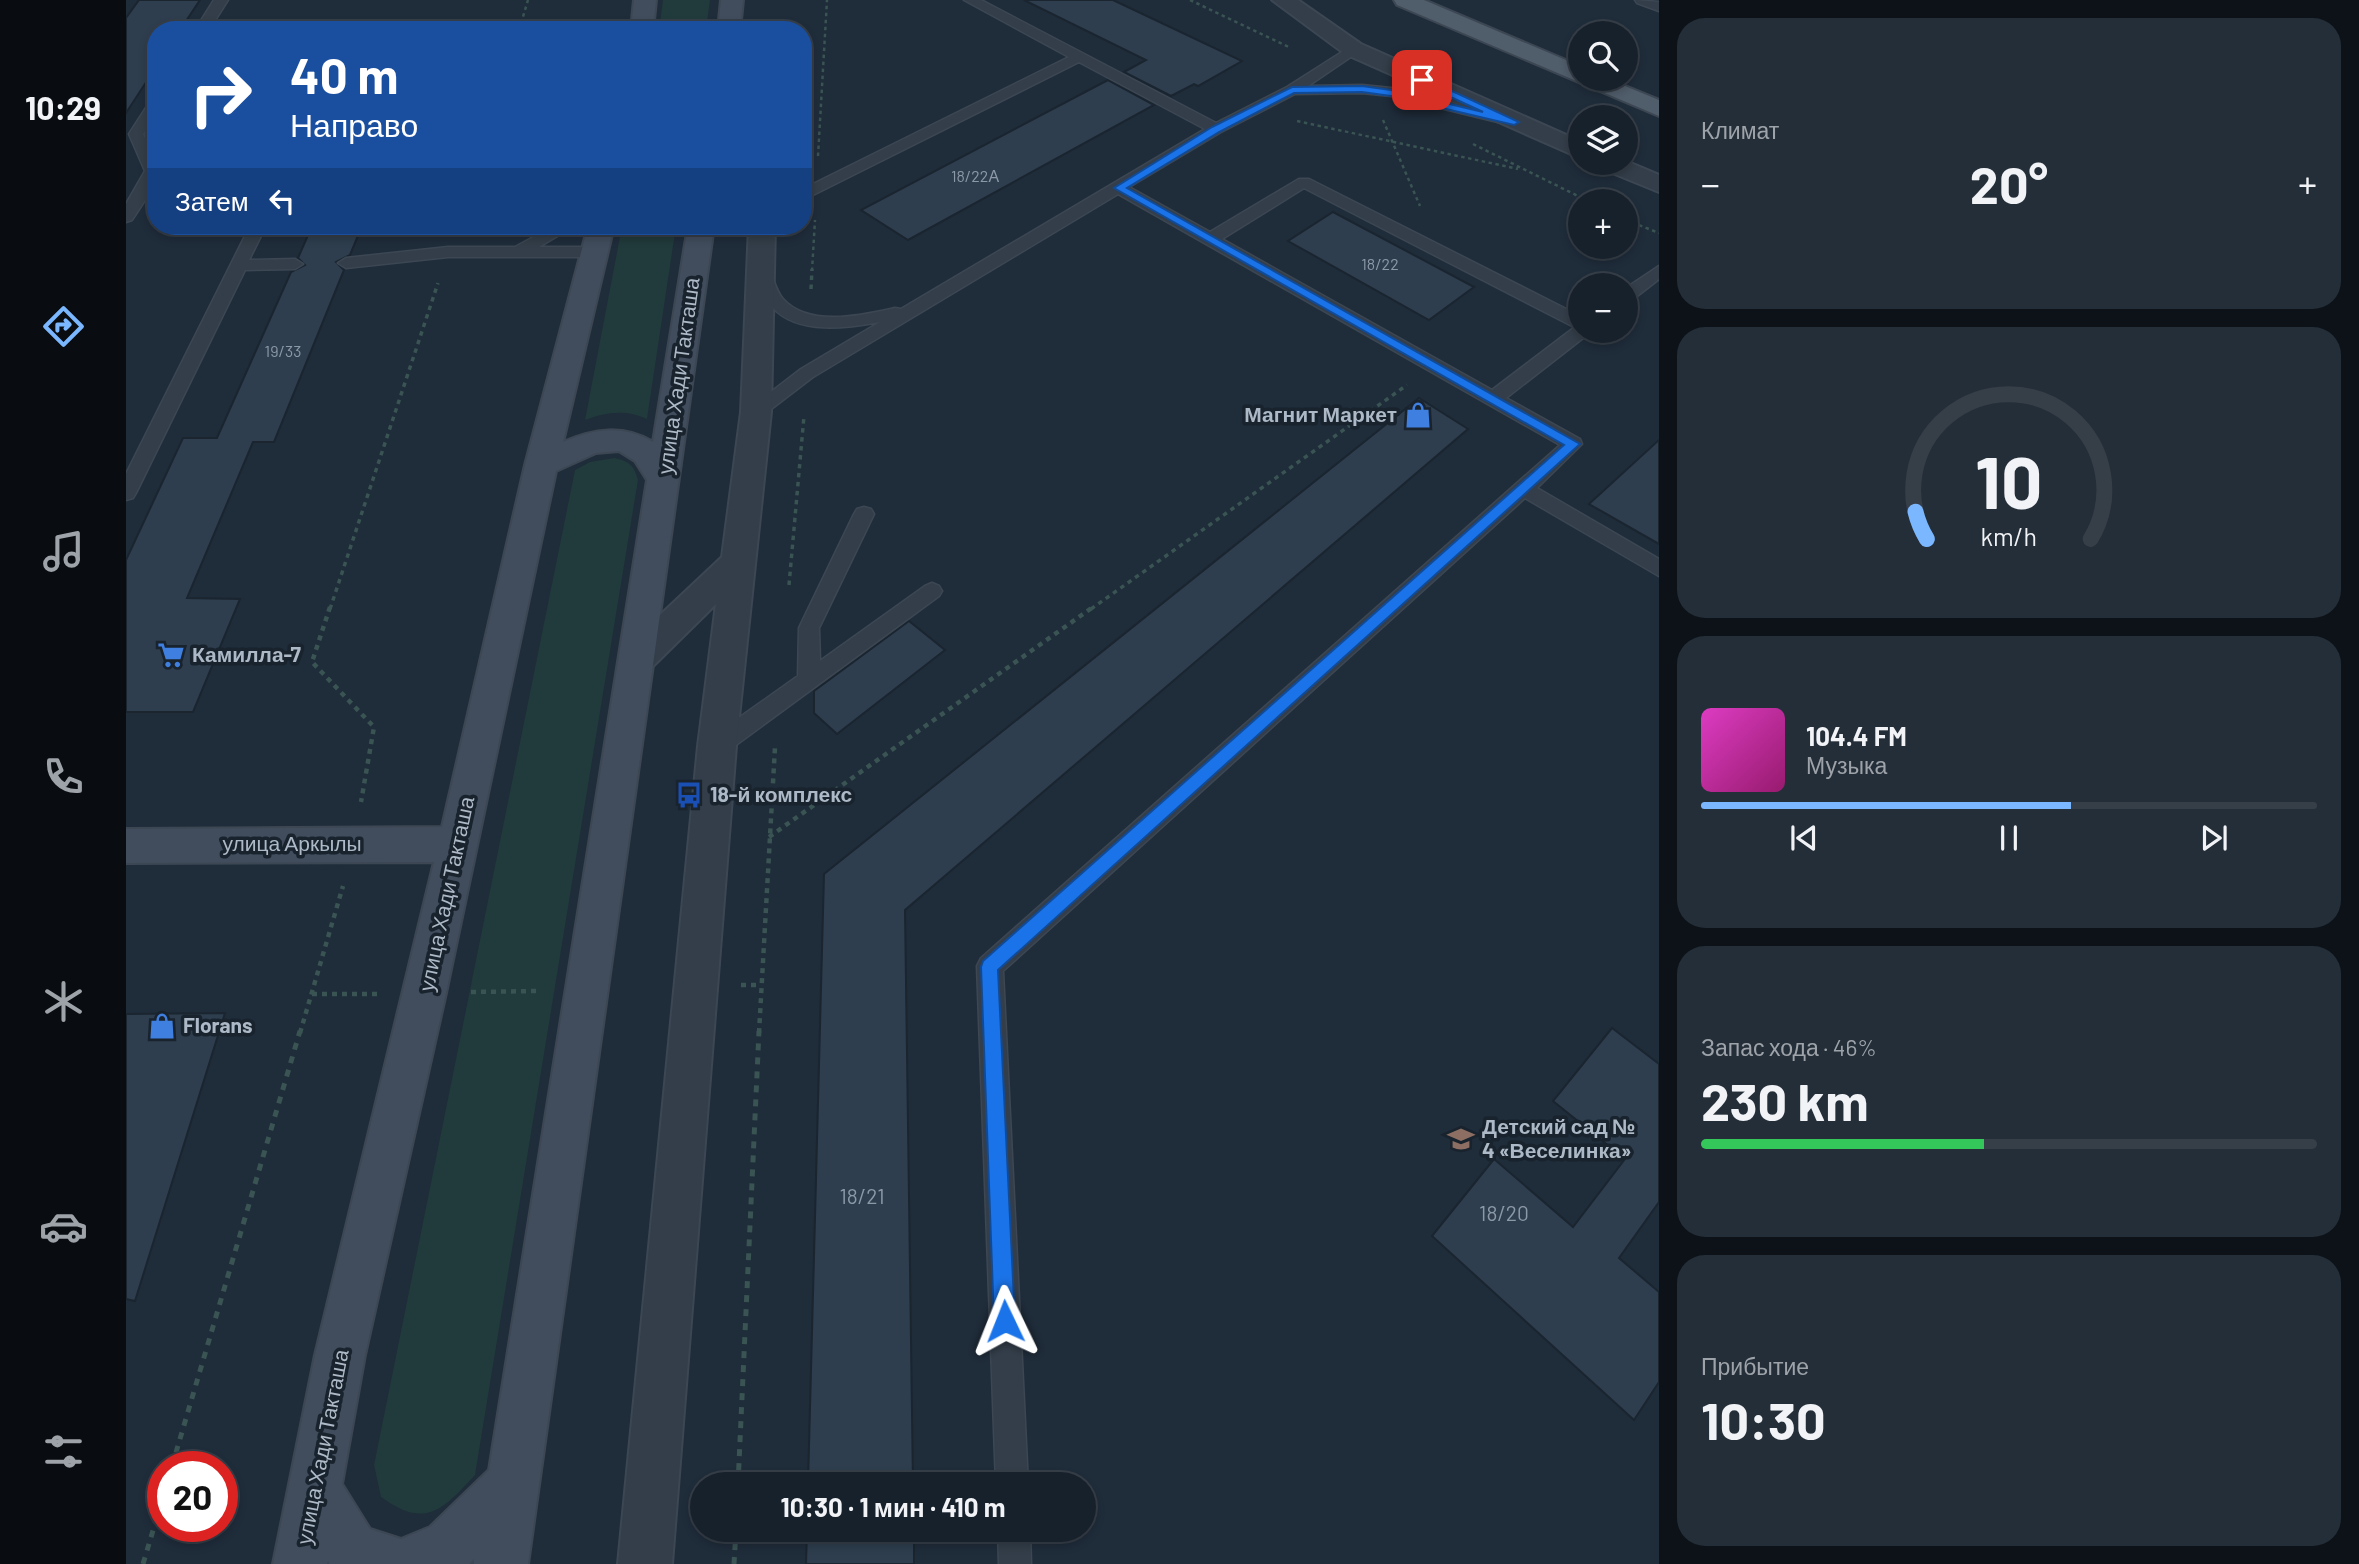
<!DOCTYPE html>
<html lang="ru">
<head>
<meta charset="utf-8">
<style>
  body { margin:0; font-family:Barlow,sans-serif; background:#242e38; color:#f1f3f6; height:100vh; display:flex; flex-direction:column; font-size:26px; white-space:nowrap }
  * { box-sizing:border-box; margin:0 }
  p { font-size:23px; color:#9ea3a9 }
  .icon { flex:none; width:38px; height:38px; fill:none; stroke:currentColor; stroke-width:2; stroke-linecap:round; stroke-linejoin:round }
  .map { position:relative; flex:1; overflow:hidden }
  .side { display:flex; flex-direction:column; gap:18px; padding:18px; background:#0d1218; width:700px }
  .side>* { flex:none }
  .banner { position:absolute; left:21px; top:21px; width:665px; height:214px; border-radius:28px; box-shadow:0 4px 10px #0003,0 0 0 2px #363e48; background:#1a4fa0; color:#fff; overflow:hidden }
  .fabs { position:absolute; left:1442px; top:21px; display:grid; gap:14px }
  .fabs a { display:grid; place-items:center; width:70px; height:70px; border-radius:50%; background:#17212c; box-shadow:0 4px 10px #0003,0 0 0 2px #363e48; font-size:35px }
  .speed { position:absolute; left:21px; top:1451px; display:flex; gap:14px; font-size:35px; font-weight:700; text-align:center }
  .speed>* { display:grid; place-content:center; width:91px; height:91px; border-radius:50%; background:#17212c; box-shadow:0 4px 10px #0003,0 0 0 2px #363e48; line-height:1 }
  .speed .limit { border:10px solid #d22; background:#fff; color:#111 }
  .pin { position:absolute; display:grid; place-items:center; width:60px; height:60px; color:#fff; margin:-30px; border-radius:14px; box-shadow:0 4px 10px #0006 }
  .me { position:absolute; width:77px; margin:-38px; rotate:358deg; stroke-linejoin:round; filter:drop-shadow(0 0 5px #0008) }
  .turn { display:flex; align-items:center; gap:24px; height:147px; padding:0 28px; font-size:32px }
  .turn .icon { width:91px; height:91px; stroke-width:2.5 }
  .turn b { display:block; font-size:49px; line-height:60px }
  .then { display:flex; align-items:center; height:66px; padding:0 28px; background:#0003; gap:14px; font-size:26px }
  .big { font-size:52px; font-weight:700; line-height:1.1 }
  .side .tile { flex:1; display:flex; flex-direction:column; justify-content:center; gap:10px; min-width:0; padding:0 24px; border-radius:28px; background:#242e38 }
  .side .dial { align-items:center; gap:0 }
  .dial svg { height:182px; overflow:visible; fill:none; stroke:#363e48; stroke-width:7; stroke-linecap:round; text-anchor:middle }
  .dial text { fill:#f1f3f6; stroke:none }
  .song { display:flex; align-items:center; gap:21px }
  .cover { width:84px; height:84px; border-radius:10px; background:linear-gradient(135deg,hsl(310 70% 55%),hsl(320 70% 35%)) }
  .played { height:7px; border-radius:4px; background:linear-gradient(90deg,#7ab7ff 60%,#363e48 60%) }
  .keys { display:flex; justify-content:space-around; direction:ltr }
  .heat { display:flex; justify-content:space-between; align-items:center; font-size:38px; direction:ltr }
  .charge { height:10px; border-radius:5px; background:linear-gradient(90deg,#34c759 46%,#363e48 0) }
  .trip { position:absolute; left:564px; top:1472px; width:406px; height:70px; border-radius:35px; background:#17212c; box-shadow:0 4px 10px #0003,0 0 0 2px #363e48; font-weight:700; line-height:70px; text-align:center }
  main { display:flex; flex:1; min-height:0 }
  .dock { display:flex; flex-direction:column; width:126px; justify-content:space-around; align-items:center; background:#090d12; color:#9ea3a9 }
  .dock .icon { width:49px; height:49px }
  .dock .current { color:#7ab7ff }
  .dock b { font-size:32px; color:#f1f3f6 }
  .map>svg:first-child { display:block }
  .green { fill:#213a3b }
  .building { fill:#2e3e4e; stroke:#1a2530; stroke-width:2 }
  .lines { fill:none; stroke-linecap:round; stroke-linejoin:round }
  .lane-casing { stroke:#3c4753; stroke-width:3 }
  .street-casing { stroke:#3c4753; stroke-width:4 }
  .secondary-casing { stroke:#3c4753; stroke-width:4 }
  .primary-casing { stroke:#3c4753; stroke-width:4 }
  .path-far3 { stroke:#3a5353; stroke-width:2.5; stroke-dasharray:3.5 3.5; stroke-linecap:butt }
  .path-far2 { stroke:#3a5353; stroke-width:3.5; stroke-dasharray:4.5 4.5; stroke-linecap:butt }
  .path-far1 { stroke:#3a5353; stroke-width:4.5; stroke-dasharray:5 5; stroke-linecap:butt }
  .path { stroke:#3a5353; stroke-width:5; stroke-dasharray:7 7; stroke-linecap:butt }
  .lane { fill:#333e4a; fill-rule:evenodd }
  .street { fill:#333e4a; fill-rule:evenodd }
  .secondary { fill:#414d5d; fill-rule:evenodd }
  .primary { fill:#505d6a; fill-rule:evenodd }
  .route { fill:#1a73e8; stroke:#114b97; stroke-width:2 }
  .labels { text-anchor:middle; stroke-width:7; stroke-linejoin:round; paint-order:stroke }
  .far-number-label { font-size:16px; fill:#8c99a7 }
  .street-label { font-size:21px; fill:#adb9c6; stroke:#18232e }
  .poi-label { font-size:21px; font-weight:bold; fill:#adb9c6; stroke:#18232e; text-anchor:start }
  .near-number-label { font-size:21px; fill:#8c99a7 }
</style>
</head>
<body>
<main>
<nav class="dock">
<b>10:29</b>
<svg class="icon current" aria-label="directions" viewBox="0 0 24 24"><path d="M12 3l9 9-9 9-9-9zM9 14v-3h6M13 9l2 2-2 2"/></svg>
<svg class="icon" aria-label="music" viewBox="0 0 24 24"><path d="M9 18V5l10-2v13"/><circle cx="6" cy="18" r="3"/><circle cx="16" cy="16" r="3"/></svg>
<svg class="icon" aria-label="phone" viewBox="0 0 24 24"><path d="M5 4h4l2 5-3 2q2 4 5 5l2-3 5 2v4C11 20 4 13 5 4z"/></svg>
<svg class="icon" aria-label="climate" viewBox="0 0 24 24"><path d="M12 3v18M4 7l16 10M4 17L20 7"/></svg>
<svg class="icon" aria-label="car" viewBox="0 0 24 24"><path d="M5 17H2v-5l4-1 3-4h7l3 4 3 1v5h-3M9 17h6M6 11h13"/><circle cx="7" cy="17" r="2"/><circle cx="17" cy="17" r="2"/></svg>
<svg class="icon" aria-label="filters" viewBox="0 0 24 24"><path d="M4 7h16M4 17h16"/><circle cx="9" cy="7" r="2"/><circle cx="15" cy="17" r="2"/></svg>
</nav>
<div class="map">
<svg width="1533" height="1564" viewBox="0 0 1533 1564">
  <rect width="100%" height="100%" fill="#1f2c3a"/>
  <path class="green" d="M 537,0 L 584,0 L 580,30 L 533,30 Z
    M 496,226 L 550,226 L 521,419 C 500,409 480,412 459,420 Z
    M 488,458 C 503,461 508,465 512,480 L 349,1475 C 316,1511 299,1529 255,1497 L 248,1465 L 449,470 L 464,462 Z"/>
  <path class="building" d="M 13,0 L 74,0 L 54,30 L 30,30 L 30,67 L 0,113 L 0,18 Z
    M 898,0 L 987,0 L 1116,61 L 1072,86 L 1068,84 L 1045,96 L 998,72 L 1020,60 Z
    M 982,80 L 1028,105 L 782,240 L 735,210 Z
    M 1207,212 L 1348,287 L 1303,320 L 1162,241 Z
    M 186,226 L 236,226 L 224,255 L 210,262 L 218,270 L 148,442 L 127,442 L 61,598 L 114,599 L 67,712 L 0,712 L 0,560 L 57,438 L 91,438 L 165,272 L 179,265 L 172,258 Z
    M 1293,398 L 1342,429 L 779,910 L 787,1484 L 682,1484 L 698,874 Z
    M 1533,440 L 1533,544 L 1463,504 Z
    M 783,621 L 819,650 L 711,734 L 688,713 L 688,691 Z
    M 99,1013 L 9,1301 L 0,1299 L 0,1014 Z
    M 1486,1028 L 1533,1064 L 1533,1202 L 1493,1258 L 1533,1292 L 1533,1382 L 1508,1420 L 1306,1236 L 1368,1159 L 1447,1227 L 1499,1159 L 1427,1101 Z
    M 681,1530 L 788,1530 L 788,1564 L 680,1564 Z"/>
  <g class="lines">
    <g class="lane-casing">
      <path id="lane" d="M 88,0 L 102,0 L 83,30 L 69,30 Z
        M 838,0 L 855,0 L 1090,123 L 1161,87 L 1227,45 L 1232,46 L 1232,52 L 1182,86 L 1236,85 L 1265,88 L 1385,117 L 1387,120 L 1385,123 L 1380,124 L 1265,96 L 1236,93 L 1169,94 L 1095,132 L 1003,187 L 1084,232 L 1173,179 L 1183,179 L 1454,316 L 1454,331 L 1463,331 L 1461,335 L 1380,398 L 1454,439 L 1456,444 L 1411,488 L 1533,559 L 1533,576 L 1399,498 L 877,971 L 902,1484 L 870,1484 L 851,966 L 855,958 L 1434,445 L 992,194 L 687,377 L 636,416 L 624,416 L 621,412 L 624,408 L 675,369 L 754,322 C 721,328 673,335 647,308 C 636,298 632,281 627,268 L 629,264 L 641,264 C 647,275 649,290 657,299 C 683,328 737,315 769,308 L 775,309 L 1079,129 L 953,62 L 677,200 L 677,189 L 943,57 ZM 1178,188 L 1448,327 L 1449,327 L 1366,390 L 1096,239 Z
        M 1509,0 L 1533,2 L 1533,11 L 1511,3 Z
        M 30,99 L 30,115 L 17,134 C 37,177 31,182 6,220 L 0,222 L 0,204 L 19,171 L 3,134 L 25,100 Z
        M 124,226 L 140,226 L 123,260 L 169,259 L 177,264 L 169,269 L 119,270 L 10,493 L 7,498 L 0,500 L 0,474 Z
        M 428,226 L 448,226 L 413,247 L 469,247 L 477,252 L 469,257 L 322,257 L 220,268 L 212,263 L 220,258 L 322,247 L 389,247 Z
        M 1533,266 L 1533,279 L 1506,300 L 1500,301 L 1500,288 Z
        M 738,507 L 745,509 L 748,514 L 693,628 L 694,661 L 799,586 L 806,583 L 813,586 L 816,591 L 813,596 L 599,753 L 591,755 L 583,753 L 580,746 L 583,739 L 672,676 L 673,628 L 728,514 L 731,509 Z
        M 872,1530 L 904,1530 L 905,1564 L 873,1564 Z"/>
    </g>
    <g class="street-casing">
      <path id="street" d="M 1146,0 L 1172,0 L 1235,44 L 1454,141 L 1454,158 L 1219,54 Z
        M 1500,161 L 1533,175 L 1533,192 L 1474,168 L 1470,163 Z
        M 623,226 L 649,226 L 645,412 L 610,746 L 546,1564 L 492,1564 L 572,746 L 590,604 L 524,669 L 511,673 L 498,669 L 493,659 L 498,649 L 596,557 L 615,412 Z"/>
    </g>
    <g class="secondary-casing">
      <path id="secondary" d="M 508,0 L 530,0 L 527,30 L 505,30 Z
        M 595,0 L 617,0 L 614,30 L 592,30 Z
        M 462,226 L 488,226 L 437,442 C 467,429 497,424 527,442 L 562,226 L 588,226 L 402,1564 L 348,1564 L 348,1559 L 343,1564 L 203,1564 L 202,1561 L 201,1564 L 147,1564 L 189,1355 L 308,862 L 0,863 L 0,829 L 316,827 L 399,465 ZM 493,451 L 509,461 L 521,480 L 363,1470 L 304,1527 L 275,1539 L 244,1529 L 216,1484 L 239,1355 L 320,993 L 430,471 L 470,453 Z"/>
    </g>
    <g class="primary-casing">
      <path id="primary" d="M 1268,0 L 1298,0 L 1454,66 L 1454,79 L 1482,79 L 1533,100 L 1533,116 L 1271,5 Z"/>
    </g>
    <path class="path-far3" d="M 1064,0 L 1163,47
      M 393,30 L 402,0
      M 1257,120 L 1294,206
      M 1171,121 L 1392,169
      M 1347,144 L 1462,201
      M 692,156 L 701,0
      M 1500,220 L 1533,233
      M 686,271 L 689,220"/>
    <path class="path-far2" d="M 685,289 L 686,269
      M 663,585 L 678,416
      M 204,609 L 312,283
      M 965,609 L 1281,385"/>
    <path class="path-far1" d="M 204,607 L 186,662 L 248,727 L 235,802
      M 643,837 L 967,607
      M 615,985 L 635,985
      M 345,992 L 413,991
      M 186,994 L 251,994
      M 174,1033 L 217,886
      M 633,1033 L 649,747"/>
    <path class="path" d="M 46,1466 L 174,1031
      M 612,1484 L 633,1031
      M 17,1564 L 37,1497
      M 608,1564 L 610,1530"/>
    <use href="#lane" class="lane"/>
    <use href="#street" class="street"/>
    <use href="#secondary" class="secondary"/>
    <use href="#primary" class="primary"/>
  </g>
  <path class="route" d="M 1296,77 L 1393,122 L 1388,125 L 1265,96 L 1236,92 L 1168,93 L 1093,132 L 1001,188 L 1454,444 L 872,970 L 889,1321 L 886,1328 L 879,1331 L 871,1328 L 868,1321 L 855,967 L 857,961 L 1438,445 L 988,188 L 1086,127 L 1166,87 L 1236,86 L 1265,90 L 1357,112 L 1292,82 L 1291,80 Z"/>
  <defs>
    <g id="shop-bare" transform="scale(2.1)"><path d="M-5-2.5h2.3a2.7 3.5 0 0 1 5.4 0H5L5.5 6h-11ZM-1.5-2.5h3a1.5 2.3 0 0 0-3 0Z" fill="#3f7fe0" stroke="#18232e" stroke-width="2.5" paint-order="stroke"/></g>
    <g id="supermarket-bare" transform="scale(2.1)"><path d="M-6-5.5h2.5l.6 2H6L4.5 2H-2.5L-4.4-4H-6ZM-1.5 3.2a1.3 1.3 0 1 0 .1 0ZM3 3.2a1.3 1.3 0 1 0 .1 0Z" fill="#3f7fe0" stroke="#18232e" stroke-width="2.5" paint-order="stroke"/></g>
    <g id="bus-bare" transform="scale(2.1)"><path d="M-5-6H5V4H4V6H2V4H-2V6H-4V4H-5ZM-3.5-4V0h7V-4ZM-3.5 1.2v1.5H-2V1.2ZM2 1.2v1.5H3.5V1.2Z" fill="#1a4fb4" stroke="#18232e" stroke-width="2.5" paint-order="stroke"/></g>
    <g id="school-bare" transform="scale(2.1)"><path d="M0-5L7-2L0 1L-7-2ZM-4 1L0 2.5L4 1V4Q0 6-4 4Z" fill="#8d6e63" stroke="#18232e" stroke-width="2.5" paint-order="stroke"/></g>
  </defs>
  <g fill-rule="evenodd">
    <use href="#shop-bare" x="1292" y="415"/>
    <use href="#supermarket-bare" x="45" y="655"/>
    <use href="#bus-bare" x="563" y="795"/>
    <use href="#shop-bare" x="36" y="1026"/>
    <use href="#school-bare" x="1335" y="1139"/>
  </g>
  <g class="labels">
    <g class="far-number-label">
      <text x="849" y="182">18/22А</text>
      <text x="1254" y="270">18/22</text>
      <text x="157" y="357">19/33</text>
    </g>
    <g class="street-label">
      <text transform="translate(553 376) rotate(-82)" y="7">улица Хади Такташа</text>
      <text x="166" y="851">улица Аркылы</text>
      <text transform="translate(321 894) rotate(-78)" y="7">улица Хади Такташа</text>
      <text transform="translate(197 1447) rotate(-79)" y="7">улица Хади Такташа</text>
    </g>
    <g class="poi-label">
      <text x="1271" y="422" text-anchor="end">Магнит Маркет</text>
      <text x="66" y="662">Камилла-7</text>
      <text x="584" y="802">18-й комплекс</text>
      <text x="57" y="1033">Florans</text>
      <text x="1356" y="1134">Детский сад №<tspan x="1356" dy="24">4 «Веселинка»</tspan></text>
    </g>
    <g class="near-number-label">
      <text x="736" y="1204">18/21</text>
      <text x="1378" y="1221">18/20</text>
    </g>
  </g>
</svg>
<div class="fabs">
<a><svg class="icon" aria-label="search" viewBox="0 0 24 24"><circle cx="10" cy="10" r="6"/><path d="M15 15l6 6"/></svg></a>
<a><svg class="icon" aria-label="layers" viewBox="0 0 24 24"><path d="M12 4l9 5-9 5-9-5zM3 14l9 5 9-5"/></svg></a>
<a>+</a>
<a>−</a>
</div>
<div class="speed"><div class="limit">20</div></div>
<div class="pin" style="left:1296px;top:80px;background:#d93025"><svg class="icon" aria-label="arrive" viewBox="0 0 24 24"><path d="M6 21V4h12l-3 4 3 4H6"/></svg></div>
<svg class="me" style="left:879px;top:1321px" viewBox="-20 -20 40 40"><path d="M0-17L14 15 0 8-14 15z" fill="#1a73e8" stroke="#fff" stroke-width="4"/></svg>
<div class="trip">10:30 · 1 мин · 410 m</div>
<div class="banner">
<div class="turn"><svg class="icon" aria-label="right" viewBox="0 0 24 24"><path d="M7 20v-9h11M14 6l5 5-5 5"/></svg><div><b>40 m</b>Направо</div></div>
<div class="then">Затем<svg class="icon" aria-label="left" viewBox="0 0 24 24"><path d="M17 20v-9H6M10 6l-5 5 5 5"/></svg></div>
</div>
</div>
<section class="side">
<div class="tile"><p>Климат</p>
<div class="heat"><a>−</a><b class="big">20°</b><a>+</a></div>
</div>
<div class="tile dial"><svg viewBox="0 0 100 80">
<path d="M14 69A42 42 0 1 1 86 69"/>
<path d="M14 69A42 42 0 0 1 9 57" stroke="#7ab7ff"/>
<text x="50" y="56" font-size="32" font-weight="700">10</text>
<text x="50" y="72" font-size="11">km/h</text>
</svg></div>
<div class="tile">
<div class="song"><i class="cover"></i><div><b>104.4 FM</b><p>Музыка</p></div></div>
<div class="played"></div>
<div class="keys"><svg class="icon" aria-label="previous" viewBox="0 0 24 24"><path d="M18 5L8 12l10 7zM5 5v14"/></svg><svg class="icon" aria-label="pause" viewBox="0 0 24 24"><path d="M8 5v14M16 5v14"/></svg><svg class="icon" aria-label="next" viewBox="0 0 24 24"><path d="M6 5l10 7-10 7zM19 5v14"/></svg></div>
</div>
<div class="tile"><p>Запас хода · 46%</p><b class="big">230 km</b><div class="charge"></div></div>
<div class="tile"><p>Прибытие</p><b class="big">10:30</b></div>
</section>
</main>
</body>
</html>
